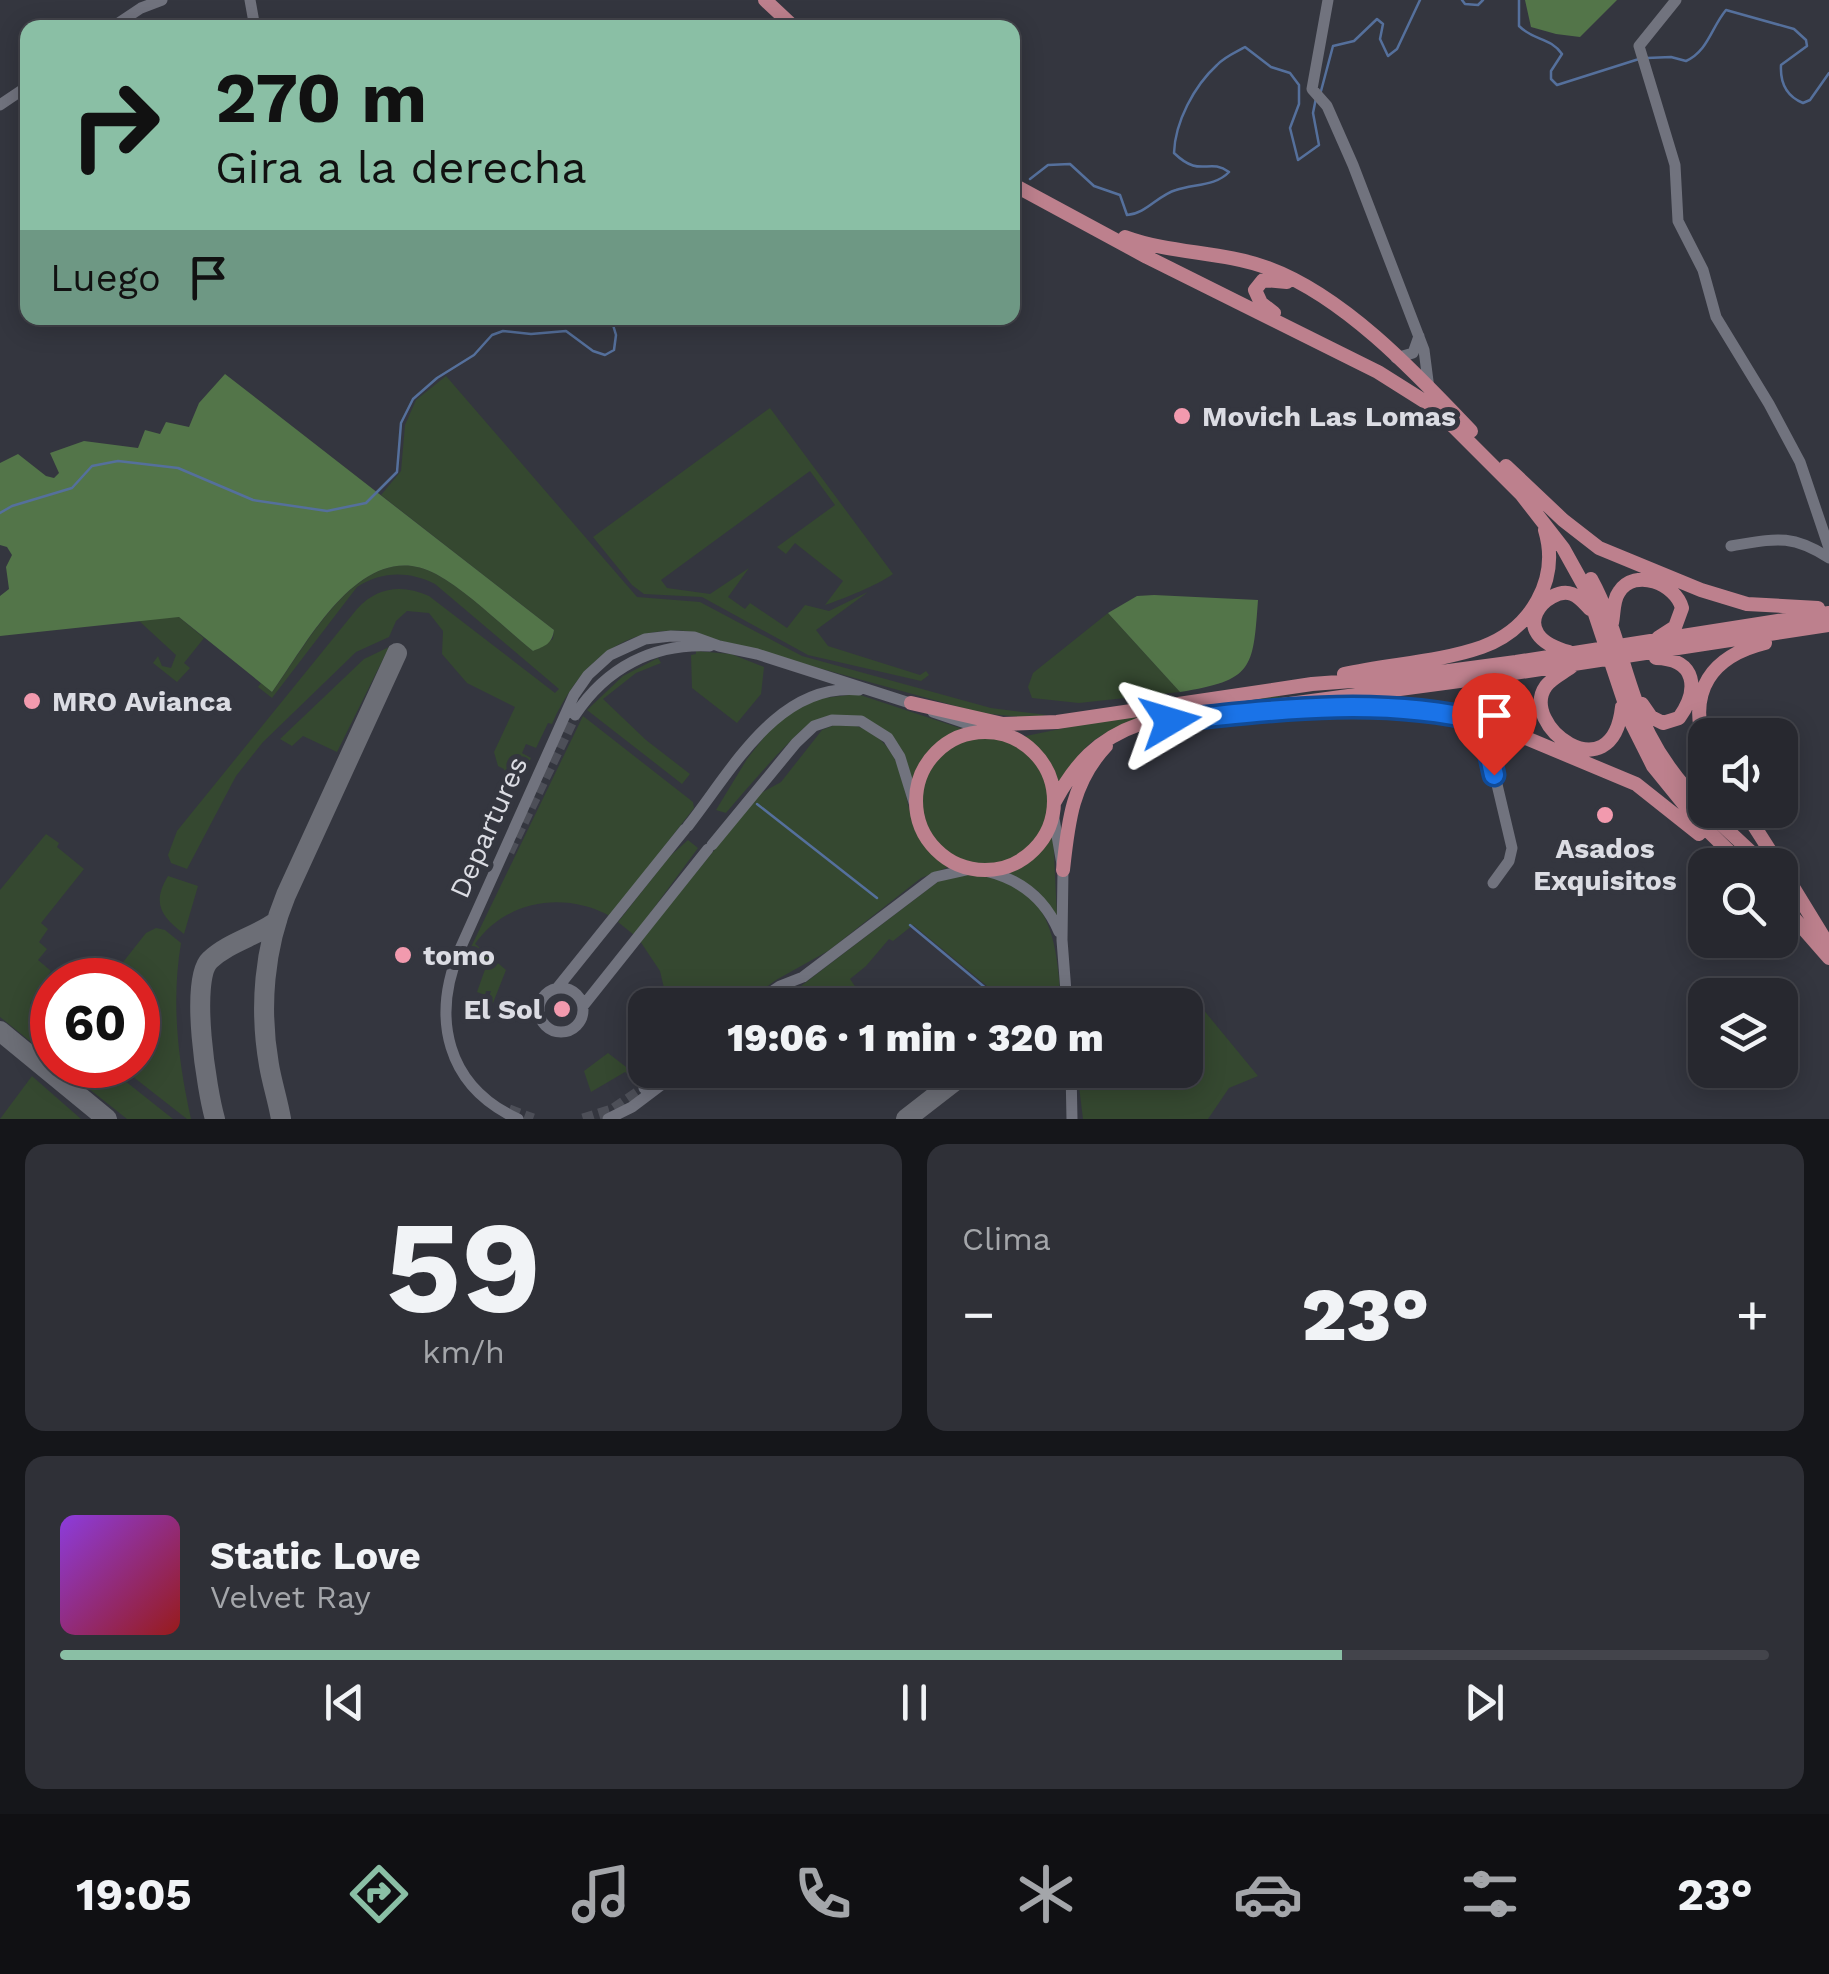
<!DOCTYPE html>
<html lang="es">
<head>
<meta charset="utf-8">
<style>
  body { margin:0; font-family:"Work Sans",sans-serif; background:#2f3037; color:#f1f3f6; height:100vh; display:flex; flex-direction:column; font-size:38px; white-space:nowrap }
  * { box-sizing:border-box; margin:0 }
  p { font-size:32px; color:#a4a6aa }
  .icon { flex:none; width:55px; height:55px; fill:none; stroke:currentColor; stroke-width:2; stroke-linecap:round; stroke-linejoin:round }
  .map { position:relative; height:1119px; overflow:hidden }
  .side { display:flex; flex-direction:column; gap:25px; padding:25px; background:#15161a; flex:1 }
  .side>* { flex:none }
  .top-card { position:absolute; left:20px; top:20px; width:1000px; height:305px; border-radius:20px; box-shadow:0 5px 25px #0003,0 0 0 2px #43444b; background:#8abfa5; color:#111; overflow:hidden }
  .fabs { position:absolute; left:1688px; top:718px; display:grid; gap:20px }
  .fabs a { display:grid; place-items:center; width:110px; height:110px; border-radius:20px; background:#27282f; box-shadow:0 5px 25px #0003,0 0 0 2px #43444b; font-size:50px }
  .speed { position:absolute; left:30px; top:958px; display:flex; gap:20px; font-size:50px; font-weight:700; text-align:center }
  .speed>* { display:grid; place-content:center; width:130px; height:130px; border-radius:50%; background:#27282f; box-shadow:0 5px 25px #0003,0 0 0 2px #43444b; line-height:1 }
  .speed .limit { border:15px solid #d22; background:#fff; color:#111 }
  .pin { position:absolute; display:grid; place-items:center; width:85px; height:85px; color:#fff; margin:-102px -42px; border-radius:50% 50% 50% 0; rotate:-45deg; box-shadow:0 0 10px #0007 }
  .pin .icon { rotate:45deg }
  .me { position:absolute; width:110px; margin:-55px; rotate:83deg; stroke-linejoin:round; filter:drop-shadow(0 0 8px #0008) }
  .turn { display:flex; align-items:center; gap:35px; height:210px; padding:0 30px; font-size:45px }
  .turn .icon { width:130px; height:130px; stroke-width:2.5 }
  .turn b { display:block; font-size:70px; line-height:85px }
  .then { display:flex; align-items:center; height:95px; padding:0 30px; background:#0003; gap:20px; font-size:38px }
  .big { font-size:75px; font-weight:800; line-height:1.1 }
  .side .card { flex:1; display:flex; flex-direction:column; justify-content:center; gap:15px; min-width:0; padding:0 35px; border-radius:20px; background:#2f3037 }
  .side .dial { align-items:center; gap:0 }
  .dial b { font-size:130px; line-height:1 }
  .song { display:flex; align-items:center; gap:30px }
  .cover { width:120px; height:120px; border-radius:15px; background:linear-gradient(135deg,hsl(270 70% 55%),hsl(0 70% 35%)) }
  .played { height:10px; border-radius:5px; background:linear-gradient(90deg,#8abfa5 75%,#43444b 75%) }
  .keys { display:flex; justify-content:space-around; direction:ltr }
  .heat { display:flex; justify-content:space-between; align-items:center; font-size:55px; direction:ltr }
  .side .tiles { flex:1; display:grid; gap:25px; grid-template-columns:1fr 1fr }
  .card:last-child { grid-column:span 2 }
  .trip { position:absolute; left:628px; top:988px; width:575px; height:100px; border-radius:20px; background:#27282f; box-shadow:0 5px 25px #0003,0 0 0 2px #43444b; font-weight:800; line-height:100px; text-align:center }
  .tabs { display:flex; height:160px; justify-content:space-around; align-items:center; background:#101013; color:#a4a6aa }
  .tabs .icon { width:70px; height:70px }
  .tabs .selected { color:#8abfa5 }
  .tabs b { font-size:45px; color:#f1f3f6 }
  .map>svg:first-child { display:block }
  .green { fill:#354830 }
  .forest { fill:#537549 }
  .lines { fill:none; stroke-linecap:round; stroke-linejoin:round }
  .stream { stroke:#55709c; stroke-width:2.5 }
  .taxiway { stroke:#6c6e76; stroke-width:20 }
  .minor-tunnel { stroke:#4d4f58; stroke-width:11; stroke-dasharray:11 5.5; stroke-linecap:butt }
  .minor { stroke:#71737e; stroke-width:11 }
  .major { stroke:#bd808d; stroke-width:14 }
  .route-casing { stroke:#114b97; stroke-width:25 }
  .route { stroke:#1a73e8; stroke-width:18 }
  .poi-dot { fill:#f29aae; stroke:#34363f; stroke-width:4 }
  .labels { text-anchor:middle; stroke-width:10; stroke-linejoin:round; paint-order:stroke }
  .poi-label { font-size:28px; font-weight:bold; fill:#dbdce3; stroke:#34363f; text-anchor:start }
  .street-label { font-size:28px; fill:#dbdce3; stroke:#34363f }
</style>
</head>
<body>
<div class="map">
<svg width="1829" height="1119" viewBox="0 0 1829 1119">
  <rect width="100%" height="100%" fill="#34363f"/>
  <path class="green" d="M 446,376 L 637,597 L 700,602 L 802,656 L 991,708 L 1047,715 L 1030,718 L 981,713 L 686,631 C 620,626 578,666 552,724 L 548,723 L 536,748 L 526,744 L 522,753 L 531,758 L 505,812 L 504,769 L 498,766 L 494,752 L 515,707 L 467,683 L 442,654 L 443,631 L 429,613 L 407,611 L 396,621 L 389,637 L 356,652 L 263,742 L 236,776 L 187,869 L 171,863 L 168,855 L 177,831 L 357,609 C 377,587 402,584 429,596 L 555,693 L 559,689 L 435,584 C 409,571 382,571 357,587 L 272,698 L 258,687 L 261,683 L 272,692 C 308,644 362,534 436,574 C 469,592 503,627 533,651 L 553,639 L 554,630 L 381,495 L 401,471 L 405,425 L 416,400 Z
    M 770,408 L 893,574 C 876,586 845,598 825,605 L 843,581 L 795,543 L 786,554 L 777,547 L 835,505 L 810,471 L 661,580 L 667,588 L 710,594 L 749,568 L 728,597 L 745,609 L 750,603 L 787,628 L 805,605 L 829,611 L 868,592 L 816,630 L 828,646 L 920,675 L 926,671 L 929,675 L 921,681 L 808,655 L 702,597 L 644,594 L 632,585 L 593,537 Z
    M 1108,613 L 1180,692 L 1079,703 L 1032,698 L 1028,687 L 1033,673 Z
    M 179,617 L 204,638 L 184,663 L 190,668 L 177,682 L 153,663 L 158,656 L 162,666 L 171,668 L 176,655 L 137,619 Z
    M 389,647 L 337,752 L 303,736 L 292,746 L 280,739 L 364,659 Z
    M 696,651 L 731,654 L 764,667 L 761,694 L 737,723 L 692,688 L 691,655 L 696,654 Z
    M 658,658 L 661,663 L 636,673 L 603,699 L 646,740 L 690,774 L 682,784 L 587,710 L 623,676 Z
    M 1280,692 L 1280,701 C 1238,708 1130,716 1099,737 C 1078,750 1068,770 1057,792 L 1045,758 L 1021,737 L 1133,714 Z
    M 857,694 L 963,729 L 931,750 L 913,783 L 903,751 L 879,726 C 860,725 834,718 815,721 C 801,724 739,798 726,813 L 716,810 L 747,759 L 775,723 L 808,700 Z
    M 583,716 L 693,802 L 694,808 L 610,916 C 564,891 506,900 475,944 L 506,970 L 493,1003 L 487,1002 L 491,991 L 486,991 L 485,995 L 477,992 L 488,961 L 471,947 Z
    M 837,724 C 852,723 862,727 874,735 C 908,758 901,800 918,834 C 925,848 937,858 951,866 L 921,878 L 828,951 L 776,980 L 742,1005 L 668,1005 L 660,971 L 640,941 L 761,793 L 781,782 L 822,730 Z
    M920 801a64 64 0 1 1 128 0a64 64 0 1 1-128 0Z
    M 1053,831 L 1057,918 L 1038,891 L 1009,873 L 1034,857 Z
    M 46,834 L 59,843 L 57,847 L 84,869 L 41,923 L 48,929 L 39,942 L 47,949 L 38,960 L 51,971 L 30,1003 L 49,1024 L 48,1041 L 41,1050 L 0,1017 L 0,890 Z
    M 688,840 L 698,848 L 634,935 L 618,922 L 669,857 Z
    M 967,875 C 1051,877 1057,939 1061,1005 L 1010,1005 L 913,925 L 893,941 L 889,939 L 866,966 L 850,979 L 861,995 L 848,1005 L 776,1005 L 939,881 Z
    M 168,876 L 198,886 L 184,934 C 162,917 151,904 168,876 Z
    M 156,928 L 165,930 L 181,943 C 171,1003 178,1060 191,1119 L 187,1119 L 118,1065 L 138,1065 L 138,980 L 109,980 L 146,933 Z
    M 1188,991 L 1258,1076 L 1229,1088 L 1208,1119 L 1083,1119 L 1077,1070 L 1185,1070 L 1185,1005 L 1177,1005 Z
    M 608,1053 L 639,1077 L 646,1070 L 659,1070 L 640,1084 L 625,1072 L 591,1092 L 584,1071 Z
    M 59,1065 L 105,1065 L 173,1119 L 127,1119 Z
    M 32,1076 L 81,1119 L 0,1119 Z"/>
  <path class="forest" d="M 1525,0 L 1617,0 L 1580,37 L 1556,34 L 1531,27 Z
    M 225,374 L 554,630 C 552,644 545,646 533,651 C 503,627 469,592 436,574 C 362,534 307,644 272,692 L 179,617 L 0,636 L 0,596 L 9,589 L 6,567 L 12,555 L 7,547 L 0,545 L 0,463 L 18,454 L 46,476 L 54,478 L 59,473 L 50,453 L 84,441 L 138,448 L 145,430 L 160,434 L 166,422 L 189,427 L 199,403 Z
    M 1154,595 L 1258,600 C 1253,670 1253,680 1180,692 L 1108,613 L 1137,596 Z"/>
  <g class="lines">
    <path class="stream" d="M 1462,0 L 1465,4 L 1478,5 L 1483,0
      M 1519,0 L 1519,26 C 1534,41 1550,37 1562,54 L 1551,71 L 1551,79 L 1557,85 L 1639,59
      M 1647,58 L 1671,57 L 1686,61 C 1708,51 1711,28 1726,10 L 1794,29 L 1806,40 L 1807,46 L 1781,65 C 1780,83 1786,96 1803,103 L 1810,100 L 1829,73
      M 1321,91 L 1333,46 L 1354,41 L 1377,19 L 1383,24 L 1380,39 L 1388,56 L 1397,49 L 1420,0
      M 1030,179 L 1048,165 L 1070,164 L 1094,186 L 1120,195 L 1127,215 C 1146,214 1158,195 1176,190 C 1194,184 1216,186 1229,172 C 1208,157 1201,179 1174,153 C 1175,122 1194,86 1217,65 C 1224,57 1236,52 1245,47 L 1271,67 L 1290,73 L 1299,85 L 1299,104 L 1290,128 L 1298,160 L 1319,145 L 1313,113 L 1316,98
      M 1012,210 L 1015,206
      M 0,513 L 12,506 L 72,488 L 92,466 L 118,461 L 178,468 L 253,500 L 327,511 L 366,503 L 397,472 L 401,423 L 413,399 L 437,378 L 474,355 L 492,335 L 503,331 L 531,334 L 566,331 L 593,351 L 605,355 L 614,350 L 616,335 L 611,318
      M 757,804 L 877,898
      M 910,925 L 1006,1005"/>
    <path class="taxiway" d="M 0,1031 L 107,1119
      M 215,1119 C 207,1092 189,979 210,960 C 229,942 257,936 277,921
      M 281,1119 C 278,1101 272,1083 269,1065 C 259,1008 264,948 286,895 L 397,653
      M 906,1119 L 969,1070"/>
    <path class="minor-tunnel" d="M 509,852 L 575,715
      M 509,1110 L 533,1119
      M 583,1119 L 612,1110 L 644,1088"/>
    <path class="minor" d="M 250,0 L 255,28
      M 1328,0 L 1312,89 L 1327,106 L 1353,165 L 1424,350 L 1429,389
      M 1676,0 L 1639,46 L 1675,165 L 1678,221 L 1703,270 L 1716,317 L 1769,404 L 1800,462 L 1829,548
      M 111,28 L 141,8 L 162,0
      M 0,105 L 28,86
      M 1396,358 L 1413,353 L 1419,336
      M 1731,546 C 1774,539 1791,533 1829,558
      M 933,712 L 992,732
      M 575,715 C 606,668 653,643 710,646
      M 1482,721 L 1512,848 L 1509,861 L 1493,883
      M 1053,813 L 1063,870 L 1062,940 L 1067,1005
      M 688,826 C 732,770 778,682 859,690
      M 712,845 L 796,743 L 814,726 L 832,720 L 861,721 L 888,738 L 900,757 L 916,809
      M 985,871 C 1020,879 1045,898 1059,932
      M 558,987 L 685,829
      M539 1010a22 22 0 1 1 44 0a22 22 0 1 1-44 0Z
      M 752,1005 L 780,986 L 803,977 L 935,877 L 971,869
      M 583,1006 L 708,849
      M 1071,1070 L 1072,1119
      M 644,1088 L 667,1070
      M 518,1119 C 446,1086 431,1018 460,949 L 574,695 L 588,675 L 610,655 L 645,639 L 671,636 L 694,637 L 719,646 L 757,654 L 916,705
      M 608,1119 L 632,1107 L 681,1070"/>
    <path class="major" d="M 765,0 L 795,28
      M 1012,184 L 1147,257 L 1378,372 L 1424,401 L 1455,428 L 1521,494 L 1563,548 L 1588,593 L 1631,722 L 1653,766 L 1696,819 L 1743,865
      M 1125,237 C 1171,254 1222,251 1268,268 C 1344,296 1416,373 1471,431
      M 1274,313 L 1261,303 L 1255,290 L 1263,280 L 1287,282
      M 1506,466 L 1563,520 L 1599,548 L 1701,590 L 1747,604 L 1818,608
      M 1591,579 C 1618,628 1625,684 1649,734 C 1663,762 1683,787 1705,809
      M 1612,623 C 1614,613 1613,600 1619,592 C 1635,567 1676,584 1682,608 L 1675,627 L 1658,638
      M 1569,652 C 1502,634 1548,585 1572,594 C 1579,596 1585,604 1590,609
      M 1571,667 C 1563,673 1552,678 1546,686 C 1518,725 1612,795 1622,707
      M 1344,674 C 1389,664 1439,662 1482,647 C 1531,629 1560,580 1545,530
      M 911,703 L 1003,724 L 1057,722 L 1312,684 L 1404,677 L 1516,662 L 1829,613
      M 1642,704 L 1651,717 L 1663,723 L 1679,718 C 1699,690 1697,659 1656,658
      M 1327,708 L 1416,708 L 1502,728 L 1636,784 L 1699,834
      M916 801a69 69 0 1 1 138 0a69 69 0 1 1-138 0Z
      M 1705,745 C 1687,691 1712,656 1765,643
      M 1054,803 C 1075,764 1097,739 1140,724 L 1482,678 L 1829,625
      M 1706,810 L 1765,865
      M 1744,810 L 1779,865
      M 1780,866 L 1829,946
      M 1063,870 C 1068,823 1072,782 1106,746
      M 1780,902 L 1829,958"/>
  </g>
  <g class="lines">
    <g class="route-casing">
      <path id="route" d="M 1170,721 C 1274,710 1378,696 1482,721 L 1494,775"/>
    </g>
    <use href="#route" class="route"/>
  </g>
  <g class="poi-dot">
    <circle cx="1182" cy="416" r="10"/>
    <circle cx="32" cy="701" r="10"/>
    <circle cx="1605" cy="815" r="10"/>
    <circle cx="403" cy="955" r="10"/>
    <circle cx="562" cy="1009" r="10"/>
  </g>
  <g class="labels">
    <g class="poi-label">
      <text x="1202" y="426">Movich Las Lomas</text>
      <text x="52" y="711">MRO Avianca</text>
      <text x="1605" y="858" text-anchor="middle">Asados<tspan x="1605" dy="32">Exquisitos</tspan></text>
      <text x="423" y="965">tomo</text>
      <text x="542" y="1019" text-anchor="end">El Sol</text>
    </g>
    <g class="street-label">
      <text transform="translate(488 827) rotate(-66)" y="10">Departures</text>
    </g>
  </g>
</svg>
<div class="fabs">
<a><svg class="icon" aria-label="sound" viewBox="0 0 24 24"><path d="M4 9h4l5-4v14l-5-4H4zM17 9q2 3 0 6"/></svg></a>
<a><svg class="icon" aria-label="search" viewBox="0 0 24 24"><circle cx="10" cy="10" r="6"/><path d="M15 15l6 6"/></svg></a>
<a><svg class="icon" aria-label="layers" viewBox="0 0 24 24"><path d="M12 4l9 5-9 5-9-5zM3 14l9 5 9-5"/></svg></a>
</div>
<div class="speed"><div class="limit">60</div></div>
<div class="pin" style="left:1494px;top:775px;background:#d93025"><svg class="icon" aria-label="arrive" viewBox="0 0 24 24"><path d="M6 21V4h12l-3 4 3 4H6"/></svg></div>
<svg class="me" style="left:1170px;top:721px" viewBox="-20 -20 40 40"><path d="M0-17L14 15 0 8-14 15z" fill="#1a73e8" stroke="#fff" stroke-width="4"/></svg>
<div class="trip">19:06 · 1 min · 320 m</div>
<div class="top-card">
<div class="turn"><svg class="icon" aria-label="right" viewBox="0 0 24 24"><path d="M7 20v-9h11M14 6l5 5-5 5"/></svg><div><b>270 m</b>Gira a la derecha</div></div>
<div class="then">Luego<svg class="icon" aria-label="arrive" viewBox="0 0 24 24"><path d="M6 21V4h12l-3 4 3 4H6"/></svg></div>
</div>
</div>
<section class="side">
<div class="tiles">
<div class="card dial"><b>59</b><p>km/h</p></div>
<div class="card"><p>Clima</p>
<div class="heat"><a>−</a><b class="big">23°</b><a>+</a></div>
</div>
<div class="card">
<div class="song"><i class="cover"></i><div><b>Static Love</b><p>Velvet Ray</p></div></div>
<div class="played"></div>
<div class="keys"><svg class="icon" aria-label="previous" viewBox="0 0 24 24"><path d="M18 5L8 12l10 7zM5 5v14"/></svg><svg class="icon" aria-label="pause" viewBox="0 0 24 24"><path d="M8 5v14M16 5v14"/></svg><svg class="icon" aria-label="next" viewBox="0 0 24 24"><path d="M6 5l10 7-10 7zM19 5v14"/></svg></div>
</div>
</div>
</section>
<nav class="tabs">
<b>19:05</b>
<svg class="icon selected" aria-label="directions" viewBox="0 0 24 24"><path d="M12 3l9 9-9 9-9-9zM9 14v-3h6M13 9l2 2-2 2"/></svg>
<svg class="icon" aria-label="music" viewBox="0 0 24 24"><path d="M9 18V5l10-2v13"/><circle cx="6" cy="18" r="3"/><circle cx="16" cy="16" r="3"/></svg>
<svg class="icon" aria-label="phone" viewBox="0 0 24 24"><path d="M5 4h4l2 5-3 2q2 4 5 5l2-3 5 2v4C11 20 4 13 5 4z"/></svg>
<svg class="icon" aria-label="climate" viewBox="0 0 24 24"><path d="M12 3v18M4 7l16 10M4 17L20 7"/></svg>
<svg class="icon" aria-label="car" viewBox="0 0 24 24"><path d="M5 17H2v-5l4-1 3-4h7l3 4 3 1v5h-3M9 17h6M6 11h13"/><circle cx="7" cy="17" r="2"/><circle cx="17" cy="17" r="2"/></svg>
<svg class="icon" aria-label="filters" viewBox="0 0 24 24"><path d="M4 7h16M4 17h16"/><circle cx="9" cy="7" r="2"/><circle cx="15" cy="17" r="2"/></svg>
<b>23°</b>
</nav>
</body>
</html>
